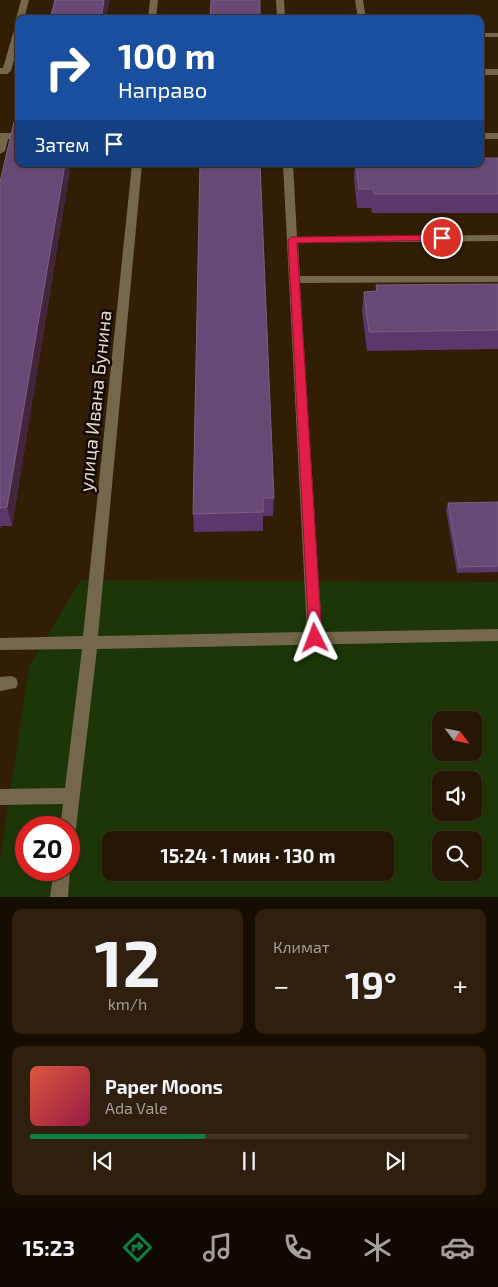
<!DOCTYPE html>
<html lang="ru">
<head>
<meta charset="utf-8">
<style>
  body { margin:0; font-family:"Exo 2",sans-serif; background:#2e1f0e; color:#f1f3f6; height:100vh; display:flex; flex-direction:column; font-size:19px; white-space:nowrap }
  * { box-sizing:border-box; margin:0 }
  p { font-size:16px; color:#a49f9a }
  .icon { flex:none; width:28px; height:28px; fill:none; stroke:currentColor; stroke-width:2; stroke-linecap:round; stroke-linejoin:round }
  .map { position:relative; height:897px; overflow:hidden }
  .side { display:flex; flex-direction:column; gap:12px; padding:12px; background:#150c02; flex:1 }
  .side>* { flex:none }
  .guide { position:absolute; left:15px; top:15px; width:469px; height:152px; border-radius:10px; box-shadow:0 1px 4px #0004,0 0 0 1px #423526; background:#1a4fa0; color:#fff; overflow:hidden }
  .needle { width:32px; rotate:122deg }
  .buttons { position:absolute; left:432px; top:711px; display:grid; gap:10px }
  .buttons a { display:grid; place-items:center; width:50px; height:50px; border-radius:10px; background:#261604; box-shadow:0 1px 4px #0004,0 0 0 1px #423526; font-size:25px }
  .speed { position:absolute; left:15px; top:816px; display:flex; gap:10px; font-size:25px; font-weight:700; text-align:center }
  .speed>* { display:grid; place-content:center; width:65px; height:65px; border-radius:50%; background:#261604; box-shadow:0 1px 4px #0004,0 0 0 1px #423526; line-height:1 }
  .speed .limit { border:8px solid #d22; background:#fff; color:#111 }
  .pin { position:absolute; display:grid; place-items:center; width:42px; height:42px; color:#fff; margin:-21px; border:2px solid #fff; border-radius:50%; box-shadow:0 1px 5px #0007 }
  .me { position:absolute; width:55px; margin:-28px; rotate:357deg; stroke-linejoin:round; filter:drop-shadow(0 0 4px #0008) }
  .turn { display:flex; align-items:center; gap:18px; height:105px; padding:0 20px; font-size:22px }
  .turn .icon { width:65px; height:65px; stroke-width:2.5 }
  .turn b { display:block; font-size:35px; line-height:42px }
  .then { display:flex; align-items:center; height:48px; padding:0 20px; background:#0003; gap:10px; font-size:19px }
  .big { font-size:38px; font-weight:700; line-height:1.1 }
  .side .tile { flex:1; display:flex; flex-direction:column; justify-content:center; gap:8px; min-width:0; padding:0 18px; border-radius:10px; background:#2e1f0e }
  .side .dial { align-items:center; gap:0 }
  .dial b { font-size:65px; line-height:1 }
  .song { display:flex; align-items:center; gap:15px }
  .cover { width:60px; height:60px; border-radius:8px; background:linear-gradient(135deg,hsl(10 70% 55%),hsl(340 70% 35%)) }
  .played { height:5px; border-radius:2px; background:linear-gradient(90deg,#0b8043 40%,#423526 40%) }
  .keys { display:flex; justify-content:space-around; direction:ltr }
  .heat { display:flex; justify-content:space-between; align-items:center; font-size:28px; direction:ltr }
  .side .tiles { flex:1; display:grid; gap:12px; grid-template-columns:1fr 1fr }
  .tile:last-child { grid-column:span 2 }
  .trip { position:absolute; left:102px; top:831px; width:292px; height:50px; border-radius:10px; background:#261604; box-shadow:0 1px 4px #0004,0 0 0 1px #423526; font-weight:700; line-height:50px; text-align:center }
  .tab-bar { display:flex; height:80px; justify-content:space-around; align-items:center; background:#0f0902; color:#a49f9a }
  .tab-bar .icon { width:35px; height:35px }
  .tab-bar .active { color:#0b8043 }
  .tab-bar b { font-size:22px; color:#f1f3f6 }
  .map>svg:first-child { display:block }
  .green { fill:#1c3607; fill-rule:evenodd }
  .lines { fill:none; stroke-linecap:round; stroke-linejoin:round }
  .minor { fill:#74674b; fill-rule:evenodd }
  .wall { fill:#5a386b }
  .shaded-wall { fill:#43263e }
  .building { fill:#684975; stroke:#7c5f82 }
  .route { fill:#e11d48; stroke:#92132f }
  .labels { text-anchor:middle; stroke-width:5; stroke-linejoin:round; paint-order:stroke }
  .street-label { font-size:19px; fill:#e5d7c9; stroke:#130902 }
</style>
</head>
<body>
<div class="map">
<svg width="498" height="897" viewBox="0 0 498 897">
  <rect width="100%" height="100%" fill="#321d05"/>
  <path class="green" d="M 81,580 L 498,582 L 498,897 L 0,897 L 0,859 L 29,666 ZM 441,720 L 474,720 L 474,752 L 441,752 ZM 441,780 L 474,780 L 474,812 L 441,812 ZM 26,828 L 69,828 L 69,870 L 26,870 ZM 111,840 L 386,840 L 386,872 L 111,872 ZM 441,840 L 474,840 L 474,872 L 441,872 Z"/>
  <g class="lines">
    <path class="minor" d="M 21,0 L 29,0 L 24,19 L 19,19 L 19,21 L 16,19 Z
      M 150,0 L 158,0 L 156,19 L 148,19 Z
      M 276,0 L 284,0 L 285,19 L 277,19 Z
      M 355,0 L 363,0 L 366,19 L 358,19 Z
      M 16,23 L 19,23 L 19,42 L 11,71 L 7,74 L 0,74 L 0,68 L 3,68 Z
      M 480,33 L 498,33 L 498,37 L 480,37 Z
      M 480,69 L 498,69 L 498,75 L 480,75 Z
      M 0,133 L 19,133 L 19,139 L 8,139 L 5,151 L 0,154 Z
      M 480,133 L 498,133 L 498,139 L 480,139 Z
      M 132,164 L 142,164 L 98,636 L 307,632 L 283,164 L 293,164 L 297,237 L 498,235 L 498,241 L 298,243 L 300,276 L 498,276 L 498,282 L 300,283 L 322,632 L 498,629 L 498,641 L 97,649 L 76,828 L 74,834 L 69,836 L 69,828 L 60,828 L 63,804 L 0,805 L 0,789 L 65,788 L 82,649 L 0,650 L 0,638 L 83,636 Z
      M 11,676 L 16,678 L 18,683 L 16,688 L 0,691 L 0,677 Z
      M 69,866 L 70,870 L 68,897 L 50,897 L 54,870 L 69,870 Z"/>
  </g>
  <path class="wall" d="M 498,158 L 498,213 L 372,213 L 371,208 L 357,208 L 354,178 L 355,164 L 480,164 Z
    M 200,164 L 274,498 L 273,516 L 263,516 L 263,531 L 194,532 L 193,514 Z
    M 70,169 L 12,526 L 1,526 L 0,529 L 0,182 Z
    M 498,284 L 498,349 L 367,351 L 362,311 L 364,292 L 376,291 L 376,285 Z
    M 498,502 L 498,572 L 457,573 L 446,510 L 448,503 Z"/>
  <path class="shaded-wall" d="M 104,0 L 110,0 L 106,19 L 101,19 Z
    M 65,164 L 69,164 L 70,169 L 12,526 L 7,507 Z"/>
  <path class="building" d="M 55,0 L 104,0 L 101,19 L 50,19 Z
    M 211,0 L 260,0 L 260,19 L 210,19 Z
    M 19,101 L 19,164 L 65,164 L 7,507 L 0,508 L 0,182 L 14,122 L 17,120 L 16,113 Z
    M 480,158 L 498,158 L 498,194 L 374,194 L 373,189 L 359,189 L 356,164 L 480,164 Z
    M 200,164 L 260,164 L 274,498 L 263,498 L 263,512 L 193,514 Z
    M 498,284 L 498,330 L 369,332 L 364,292 L 377,291 L 376,285 Z
    M 498,502 L 498,566 L 459,567 L 448,503 Z"/>
  <path class="route" d="M 442,235 L 447,238 L 445,240 L 297,243 L 322,638 L 320,643 L 315,644 L 311,643 L 309,638 L 288,240 L 292,237 Z"/>
  <g class="labels">
    <g class="street-label">
      <text transform="translate(95 401) rotate(-84)" y="7">улица Ивана Бунина</text>
    </g>
  </g>
</svg>
<div class="buttons">
<a><svg class="needle" viewBox="-14 -14 28 28"><path d="M0-13l5 13h-10z" fill="#e53935"/><path d="M0 13l5-13h-10z" fill="#a49f9a"/></svg></a>
<a><svg class="icon" aria-label="sound" viewBox="0 0 24 24"><path d="M4 9h4l5-4v14l-5-4H4zM17 9q2 3 0 6"/></svg></a>
<a><svg class="icon" aria-label="search" viewBox="0 0 24 24"><circle cx="10" cy="10" r="6"/><path d="M15 15l6 6"/></svg></a>
</div>
<div class="speed"><div class="limit">20</div></div>
<div class="pin" style="left:442px;top:238px;background:#d93025"><svg class="icon" aria-label="arrive" viewBox="0 0 24 24"><path d="M6 21V4h12l-3 4 3 4H6"/></svg></div>
<svg class="me" style="left:315px;top:638px" viewBox="-20 -20 40 40"><path d="M0-17L14 15 0 8-14 15z" fill="#e11d48" stroke="#fff" stroke-width="4"/></svg>
<div class="trip">15:24 · 1 мин · 130 m</div>
<div class="guide">
<div class="turn"><svg class="icon" aria-label="right" viewBox="0 0 24 24"><path d="M7 20v-9h11M14 6l5 5-5 5"/></svg><div><b>100 m</b>Направо</div></div>
<div class="then">Затем<svg class="icon" aria-label="arrive" viewBox="0 0 24 24"><path d="M6 21V4h12l-3 4 3 4H6"/></svg></div>
</div>
</div>
<section class="side">
<div class="tiles">
<div class="tile dial"><b>12</b><p>km/h</p></div>
<div class="tile"><p>Климат</p>
<div class="heat"><a>−</a><b class="big">19°</b><a>+</a></div>
</div>
<div class="tile">
<div class="song"><i class="cover"></i><div><b>Paper Moons</b><p>Ada Vale</p></div></div>
<div class="played"></div>
<div class="keys"><svg class="icon" aria-label="previous" viewBox="0 0 24 24"><path d="M18 5L8 12l10 7zM5 5v14"/></svg><svg class="icon" aria-label="pause" viewBox="0 0 24 24"><path d="M8 5v14M16 5v14"/></svg><svg class="icon" aria-label="next" viewBox="0 0 24 24"><path d="M6 5l10 7-10 7zM19 5v14"/></svg></div>
</div>
</div>
</section>
<nav class="tab-bar">
<b>15:23</b>
<svg class="icon active" aria-label="directions" viewBox="0 0 24 24"><path d="M12 3l9 9-9 9-9-9zM9 14v-3h6M13 9l2 2-2 2"/></svg>
<svg class="icon" aria-label="music" viewBox="0 0 24 24"><path d="M9 18V5l10-2v13"/><circle cx="6" cy="18" r="3"/><circle cx="16" cy="16" r="3"/></svg>
<svg class="icon" aria-label="phone" viewBox="0 0 24 24"><path d="M5 4h4l2 5-3 2q2 4 5 5l2-3 5 2v4C11 20 4 13 5 4z"/></svg>
<svg class="icon" aria-label="climate" viewBox="0 0 24 24"><path d="M12 3v18M4 7l16 10M4 17L20 7"/></svg>
<svg class="icon" aria-label="car" viewBox="0 0 24 24"><path d="M5 17H2v-5l4-1 3-4h7l3 4 3 1v5h-3M9 17h6M6 11h13"/><circle cx="7" cy="17" r="2"/><circle cx="17" cy="17" r="2"/></svg>
</nav>
</body>
</html>
